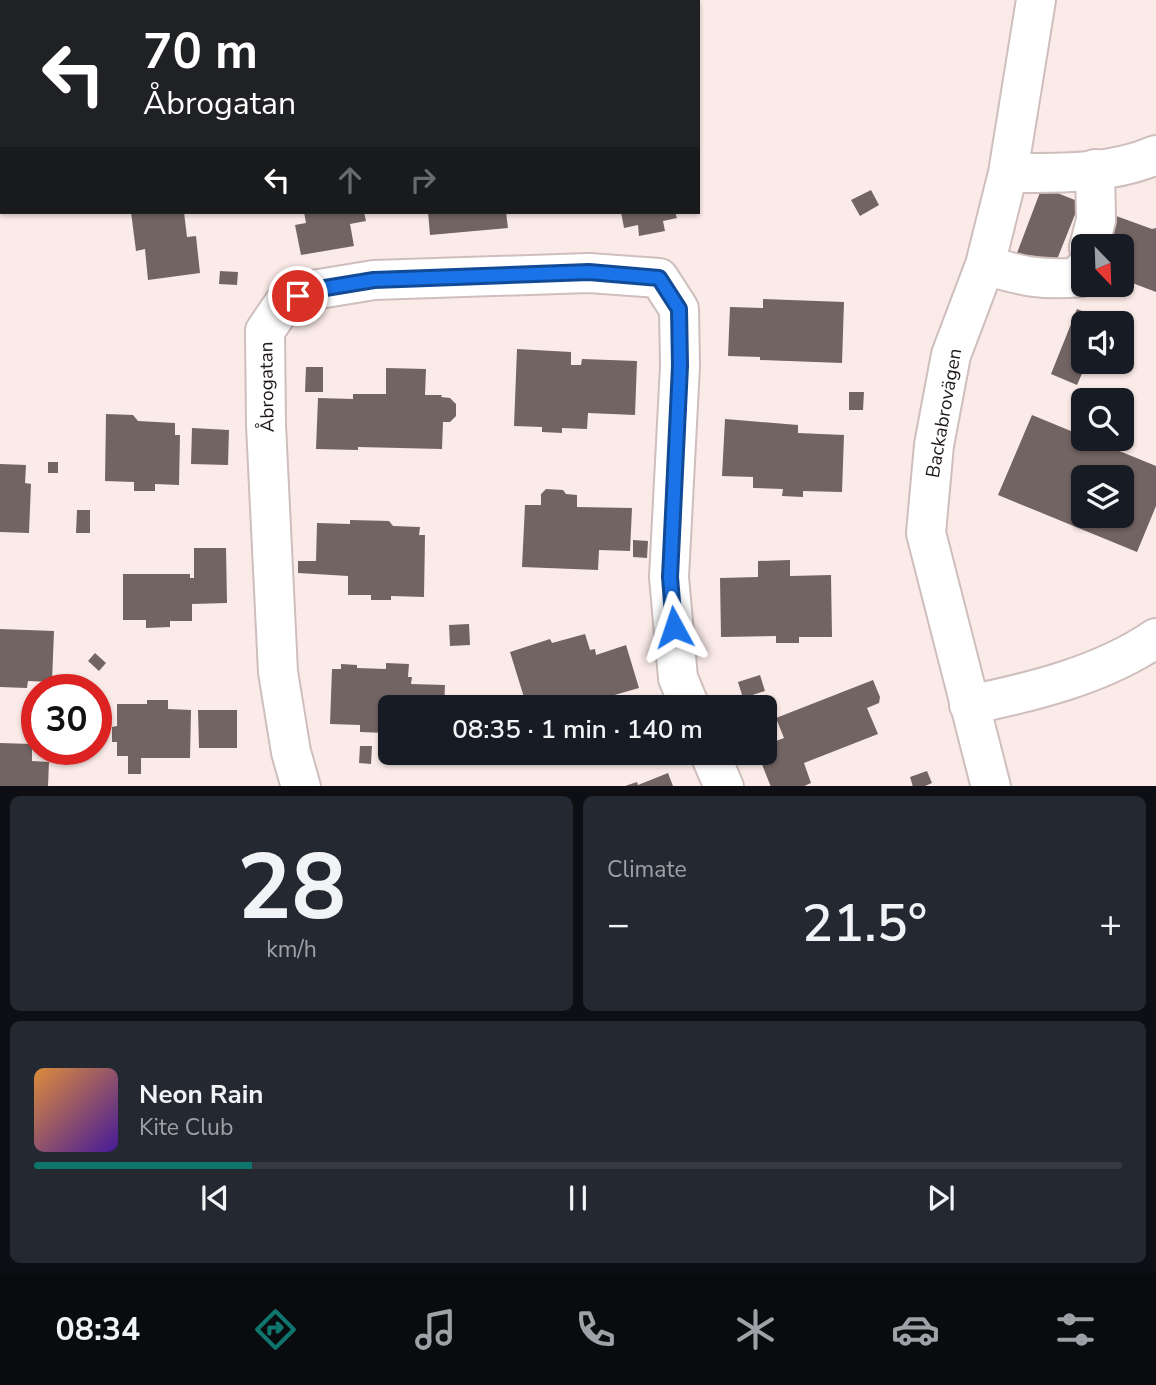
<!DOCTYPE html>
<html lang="en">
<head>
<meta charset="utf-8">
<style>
  body { margin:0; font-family:"Nunito Sans",sans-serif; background:#242831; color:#f1f3f6; height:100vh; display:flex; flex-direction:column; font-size:26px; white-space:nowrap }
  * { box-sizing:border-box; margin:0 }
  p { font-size:23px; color:#9ea1a6 }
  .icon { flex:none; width:38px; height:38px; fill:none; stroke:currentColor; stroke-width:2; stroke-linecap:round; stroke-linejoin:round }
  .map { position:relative; height:786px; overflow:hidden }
  .panel { display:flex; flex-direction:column; gap:10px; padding:10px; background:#0d0f14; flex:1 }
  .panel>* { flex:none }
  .hud { position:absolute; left:0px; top:0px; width:700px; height:214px; box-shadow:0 2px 5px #0004; background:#202124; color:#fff; overflow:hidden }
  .needle { width:46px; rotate:157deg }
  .buttons { position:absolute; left:1071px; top:234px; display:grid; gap:14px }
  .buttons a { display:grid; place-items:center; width:63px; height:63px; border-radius:10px; background:#171b24; box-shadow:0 2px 5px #0004; font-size:35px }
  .speed { position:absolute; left:21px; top:674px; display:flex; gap:14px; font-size:35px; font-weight:700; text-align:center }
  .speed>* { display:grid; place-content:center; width:91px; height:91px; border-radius:50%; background:#171b24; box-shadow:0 2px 5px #0004; line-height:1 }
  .speed .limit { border:10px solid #d22; background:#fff; color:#111 }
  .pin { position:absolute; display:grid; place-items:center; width:60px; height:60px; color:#fff; margin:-30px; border:4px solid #fff; border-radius:50%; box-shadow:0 2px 7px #0007 }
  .me { position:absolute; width:77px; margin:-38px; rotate:355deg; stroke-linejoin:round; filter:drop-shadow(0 0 5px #0008) }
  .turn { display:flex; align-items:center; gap:24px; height:147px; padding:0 28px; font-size:32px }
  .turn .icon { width:91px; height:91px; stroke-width:2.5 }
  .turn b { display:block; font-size:49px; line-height:60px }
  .lanes { display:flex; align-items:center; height:66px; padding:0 28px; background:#0003; justify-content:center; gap:35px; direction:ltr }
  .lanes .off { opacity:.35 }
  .big { font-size:52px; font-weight:600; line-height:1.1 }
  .panel .card { flex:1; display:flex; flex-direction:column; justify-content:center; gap:10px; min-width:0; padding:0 24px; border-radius:10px; background:#242831 }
  .panel .dial { align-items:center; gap:0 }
  .dial b { font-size:91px; line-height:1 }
  .song { display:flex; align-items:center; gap:21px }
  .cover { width:84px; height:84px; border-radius:10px; background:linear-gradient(135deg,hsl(30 70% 55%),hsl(260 70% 35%)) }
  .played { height:7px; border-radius:4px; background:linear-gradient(90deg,#0f766e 20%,#363941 20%) }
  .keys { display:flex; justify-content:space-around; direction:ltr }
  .heat { display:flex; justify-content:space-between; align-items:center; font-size:38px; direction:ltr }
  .panel .tiles { flex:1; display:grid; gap:10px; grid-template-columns:1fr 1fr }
  .card:last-child { grid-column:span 2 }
  .trip { position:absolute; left:378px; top:695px; width:399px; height:70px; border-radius:10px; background:#171b24; box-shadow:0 2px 5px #0004; font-weight:600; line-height:70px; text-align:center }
  .tabs { display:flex; height:112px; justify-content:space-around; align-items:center; background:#090b0e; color:#9ea1a6 }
  .tabs .icon { width:49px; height:49px }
  .tabs .selected { color:#0f766e }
  .tabs b { font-size:32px; color:#f1f3f6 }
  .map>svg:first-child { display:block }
  .building { fill:#726462; fill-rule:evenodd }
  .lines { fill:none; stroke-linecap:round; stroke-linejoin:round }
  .minor-casing { stroke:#cebebc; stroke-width:42 }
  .minor { stroke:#fff; stroke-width:38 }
  .route-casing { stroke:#114b97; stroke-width:18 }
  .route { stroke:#1a73e8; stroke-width:12 }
  .labels { text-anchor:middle; stroke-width:5; stroke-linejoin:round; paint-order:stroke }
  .street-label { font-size:19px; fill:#1e1918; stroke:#fff }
</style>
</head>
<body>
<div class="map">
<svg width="1156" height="787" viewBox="0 0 1156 787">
  <rect width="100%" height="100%" fill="#fbebe8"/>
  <path class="building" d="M 1042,187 L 1080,202 L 1054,267 L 1017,253 Z
    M 871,190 L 879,205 L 860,216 L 851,200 Z
    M 131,212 L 184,212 L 187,237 L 196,236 L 200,273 L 148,280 L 145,249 L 136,251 Z
    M 304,212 L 364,212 L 366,221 L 350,224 L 354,246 L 301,255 L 295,225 L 306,223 Z
    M 428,212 L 506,212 L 508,228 L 430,235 Z
    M 621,212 L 675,212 L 677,218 L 663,221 L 665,231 L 639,236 L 638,225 L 624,228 Z
    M 1108,213 L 1152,229 L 1156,228 L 1156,292 L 1122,279 L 1122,247 L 1095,247 Z
    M 220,271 L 238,272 L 237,285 L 219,284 Z
    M 763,299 L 844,302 L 842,363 L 760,360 L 760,357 L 728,356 L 730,307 L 763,308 Z
    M 1077,309 L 1104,320 L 1102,324 L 1083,324 L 1083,362 L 1087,362 L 1077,385 L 1051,374 Z
    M 517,349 L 571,352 L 571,365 L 581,365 L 582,359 L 637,361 L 635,415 L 588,413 L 587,429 L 562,428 L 562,433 L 542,432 L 542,427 L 514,426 Z
    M 306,367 L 323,367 L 323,392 L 305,392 Z
    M 386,368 L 426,369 L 425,395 L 442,395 L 441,397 L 450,398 L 456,404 L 456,416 L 450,422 L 443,422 L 442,449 L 358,447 L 358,450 L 316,449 L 318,398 L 353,399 L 353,394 L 386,394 Z
    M 849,392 L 864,392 L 863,410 L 849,410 Z
    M 106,414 L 133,415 L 138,421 L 175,423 L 175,435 L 180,435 L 179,485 L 155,484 L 155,491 L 134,491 L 134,482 L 105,481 Z
    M 1032,415 L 1083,436 L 1083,439 L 1090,439 L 1156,466 L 1156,506 L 1137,552 L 998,495 ZM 1083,478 L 1122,478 L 1122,516 L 1083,516 Z
    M 725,419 L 798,425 L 798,433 L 844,435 L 842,492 L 803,491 L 803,497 L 782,496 L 783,489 L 753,488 L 753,477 L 722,476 Z
    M 192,428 L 229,430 L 228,465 L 191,464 Z
    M 48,462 L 58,462 L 58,473 L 48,473 Z
    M 0,464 L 26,465 L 25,483 L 31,484 L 29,533 L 0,532 Z
    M 546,489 L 563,490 L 566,494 L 577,495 L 577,507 L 632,508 L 630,551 L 599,550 L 598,570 L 522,567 L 525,505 L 541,505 L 541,494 Z
    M 77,510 L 90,510 L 90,533 L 76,533 Z
    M 350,520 L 389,521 L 393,526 L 420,527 L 419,535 L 425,535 L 424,597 L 391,596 L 391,600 L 371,600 L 371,595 L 348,595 L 348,576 L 298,573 L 298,561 L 316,561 L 317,523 L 350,524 Z
    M 633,540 L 648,541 L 647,558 L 633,557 Z
    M 194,548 L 226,548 L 227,603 L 192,604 L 192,621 L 170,621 L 170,627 L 146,628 L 146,620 L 123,620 L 123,574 L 190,574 L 190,578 L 194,578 Z
    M 790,560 L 790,576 L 831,575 L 832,637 L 799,637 L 799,643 L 776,643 L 776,636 L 721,637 L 720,578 L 758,577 L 758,561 Z
    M 469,624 L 470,645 L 450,646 L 449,625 Z
    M 0,629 L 54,631 L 52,682 L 28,681 L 27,688 L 0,687 Z
    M 585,634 L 590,650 L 595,649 L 596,655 L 626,645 L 639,688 L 611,696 L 612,700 L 589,707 L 527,707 L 510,652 L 550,639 L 552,643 Z
    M 95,653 L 106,663 L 99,671 L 88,661 Z
    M 386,663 L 409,664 L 408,677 L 412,677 L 411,684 L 445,685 L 444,707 L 390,707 L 390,740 L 386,740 L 386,733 L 360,732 L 360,725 L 330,724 L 332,669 L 341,669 L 341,664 L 357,665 L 357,668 L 386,669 Z
    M 760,675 L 765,691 L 743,698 L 738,682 Z
    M 873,680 L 880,697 L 879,703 L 867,708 L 878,734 L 804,763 L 811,783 L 802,787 L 771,787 L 757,752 L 765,752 L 765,745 L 784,738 L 776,718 Z
    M 147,700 L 168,700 L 168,709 L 191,710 L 190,758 L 141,758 L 141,774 L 128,774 L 128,756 L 117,756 L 117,742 L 112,742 L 112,727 L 117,726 L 117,704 L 147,704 Z
    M 198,710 L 237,710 L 237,748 L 199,748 Z
    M 0,743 L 32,744 L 32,761 L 49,762 L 48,787 L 0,787 Z
    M 360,746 L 372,746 L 371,764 L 359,763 Z
    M 499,752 L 525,752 L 527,758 L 503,765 Z
    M 927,771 L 932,783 L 923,787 L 913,787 L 910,777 Z
    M 668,773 L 673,786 L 625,786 L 637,782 L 638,785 Z"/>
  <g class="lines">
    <g class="minor-casing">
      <path id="minor" d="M 1008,173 C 1057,173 1110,175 1156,155
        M 1089,247 L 1096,220 L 1095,169
        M 985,265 C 1021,276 1043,281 1081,277 L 1083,270
        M 969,705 C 1032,692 1102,675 1156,638
        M 709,752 L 724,787
        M 301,787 L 291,752 L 278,672 L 266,425 L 265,331 L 284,303 L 313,290 L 374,280 L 589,273 L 659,278 L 679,309 L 680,366 L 669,577 L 678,678 L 690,707
        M 991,787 L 926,533 L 934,445 L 951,355 L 985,265 L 1008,173 L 1036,0"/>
    </g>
    <use href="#minor" class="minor"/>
  </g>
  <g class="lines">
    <g class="route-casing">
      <path id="route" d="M 298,296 L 313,290 L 374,280 L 589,272 L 659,278 L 679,309 L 680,366 L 670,577 L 674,627"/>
    </g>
    <use href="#route" class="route"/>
  </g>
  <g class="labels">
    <g class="street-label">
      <text transform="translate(266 387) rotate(-91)" y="7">Åbrogatan</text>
      <text transform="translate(943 413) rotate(-80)" y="7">Backabrovägen</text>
    </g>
  </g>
</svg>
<div class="buttons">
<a><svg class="needle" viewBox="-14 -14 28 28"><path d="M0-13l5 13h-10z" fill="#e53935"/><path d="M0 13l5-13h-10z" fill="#9ea1a6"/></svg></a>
<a><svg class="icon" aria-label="sound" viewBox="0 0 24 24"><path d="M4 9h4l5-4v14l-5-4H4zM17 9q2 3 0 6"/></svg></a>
<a><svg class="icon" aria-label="search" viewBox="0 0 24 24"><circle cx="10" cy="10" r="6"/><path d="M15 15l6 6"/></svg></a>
<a><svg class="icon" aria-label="layers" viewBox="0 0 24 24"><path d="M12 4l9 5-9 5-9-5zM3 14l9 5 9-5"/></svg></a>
</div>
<div class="speed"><div class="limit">30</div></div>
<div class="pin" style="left:298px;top:296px;background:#d93025"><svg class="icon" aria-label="arrive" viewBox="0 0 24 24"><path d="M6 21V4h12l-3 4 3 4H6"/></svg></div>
<svg class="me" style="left:674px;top:627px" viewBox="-20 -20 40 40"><path d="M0-17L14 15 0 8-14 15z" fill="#1a73e8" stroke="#fff" stroke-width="4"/></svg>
<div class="trip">08:35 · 1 min · 140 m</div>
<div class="hud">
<div class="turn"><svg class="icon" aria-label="left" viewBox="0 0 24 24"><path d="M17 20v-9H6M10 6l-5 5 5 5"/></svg><div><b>70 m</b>Åbrogatan</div></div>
<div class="lanes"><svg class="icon" aria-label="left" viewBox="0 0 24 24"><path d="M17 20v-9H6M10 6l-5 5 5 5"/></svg><svg class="icon off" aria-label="ahead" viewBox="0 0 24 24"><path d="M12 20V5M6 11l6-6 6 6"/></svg><svg class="icon off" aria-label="right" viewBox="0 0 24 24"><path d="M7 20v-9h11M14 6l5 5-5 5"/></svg></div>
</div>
</div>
<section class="panel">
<div class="tiles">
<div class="card dial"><b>28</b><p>km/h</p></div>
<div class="card"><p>Climate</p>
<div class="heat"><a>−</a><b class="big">21.5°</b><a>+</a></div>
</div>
<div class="card">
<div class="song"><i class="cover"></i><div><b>Neon Rain</b><p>Kite Club</p></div></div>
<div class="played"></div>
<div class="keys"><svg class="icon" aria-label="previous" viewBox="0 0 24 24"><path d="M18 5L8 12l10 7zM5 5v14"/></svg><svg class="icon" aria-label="pause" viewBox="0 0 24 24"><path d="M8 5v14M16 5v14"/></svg><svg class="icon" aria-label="next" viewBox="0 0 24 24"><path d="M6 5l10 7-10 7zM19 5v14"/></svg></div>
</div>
</div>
</section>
<nav class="tabs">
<b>08:34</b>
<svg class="icon selected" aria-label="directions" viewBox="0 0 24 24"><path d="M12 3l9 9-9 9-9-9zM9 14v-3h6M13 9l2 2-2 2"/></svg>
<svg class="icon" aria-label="music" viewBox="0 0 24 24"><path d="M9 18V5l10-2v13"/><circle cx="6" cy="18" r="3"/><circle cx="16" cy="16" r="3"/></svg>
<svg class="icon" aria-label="phone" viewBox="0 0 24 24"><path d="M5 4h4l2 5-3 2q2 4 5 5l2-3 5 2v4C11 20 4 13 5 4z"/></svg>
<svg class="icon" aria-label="climate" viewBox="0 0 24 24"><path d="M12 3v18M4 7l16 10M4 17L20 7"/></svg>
<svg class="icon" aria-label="car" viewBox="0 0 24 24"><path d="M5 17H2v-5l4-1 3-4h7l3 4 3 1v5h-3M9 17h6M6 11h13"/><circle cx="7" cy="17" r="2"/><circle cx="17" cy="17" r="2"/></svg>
<svg class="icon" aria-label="filters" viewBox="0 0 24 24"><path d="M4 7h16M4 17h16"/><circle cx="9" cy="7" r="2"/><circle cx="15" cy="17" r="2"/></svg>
</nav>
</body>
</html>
